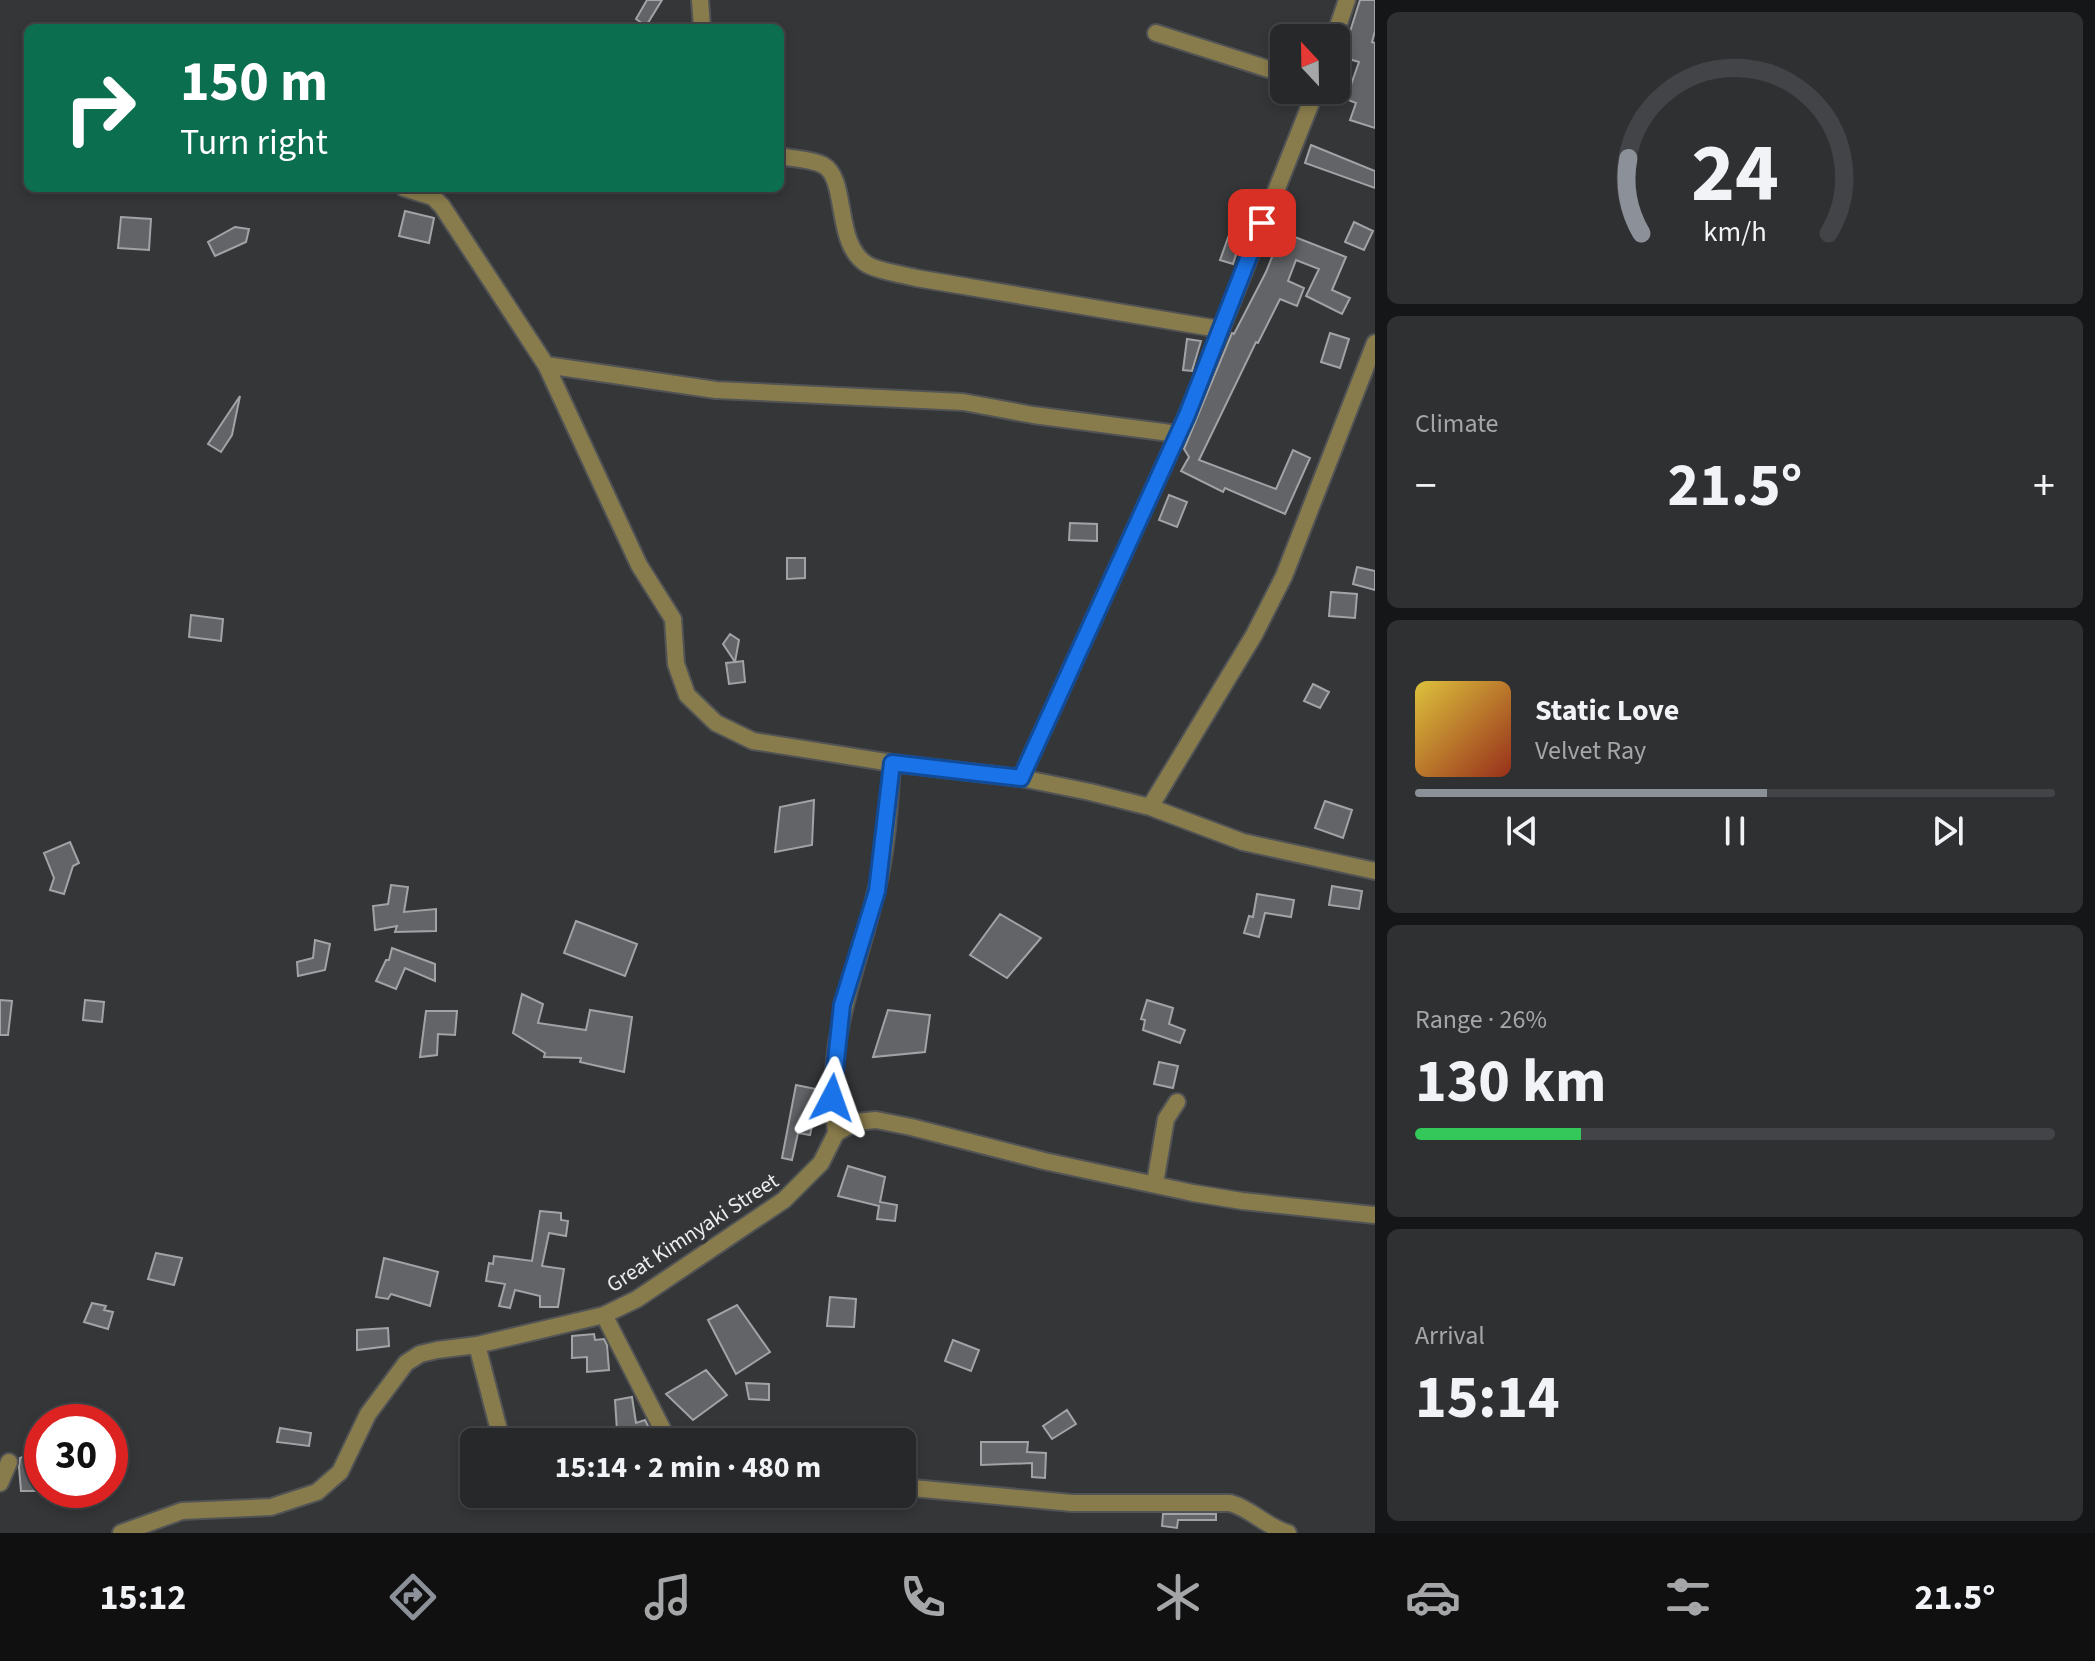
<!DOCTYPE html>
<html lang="en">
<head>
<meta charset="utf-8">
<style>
  body { margin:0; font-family:"Source Sans 3",sans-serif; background:#2f3032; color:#f1f3f6; height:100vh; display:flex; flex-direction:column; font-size:30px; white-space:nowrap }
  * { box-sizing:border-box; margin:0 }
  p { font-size:26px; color:#a4a6a8 }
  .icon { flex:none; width:44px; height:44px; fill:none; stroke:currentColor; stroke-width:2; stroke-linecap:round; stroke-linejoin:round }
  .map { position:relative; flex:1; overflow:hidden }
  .sheet { display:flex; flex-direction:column; gap:12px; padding:12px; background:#151617; width:720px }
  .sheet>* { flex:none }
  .banner { position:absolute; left:24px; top:24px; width:760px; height:168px; border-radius:12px; box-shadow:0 4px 12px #0003,0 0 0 2px #434447; background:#0b6e4f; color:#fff; overflow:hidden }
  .needle { width:52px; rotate:338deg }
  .controls { position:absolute; left:1270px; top:24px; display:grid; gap:16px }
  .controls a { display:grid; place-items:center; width:80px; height:80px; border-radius:12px; background:#27282a; box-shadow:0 4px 12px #0003,0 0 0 2px #434447; font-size:40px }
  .speed { position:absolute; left:24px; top:1404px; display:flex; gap:16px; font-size:40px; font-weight:700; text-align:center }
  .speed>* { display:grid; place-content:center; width:104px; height:104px; border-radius:50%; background:#27282a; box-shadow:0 4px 12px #0003,0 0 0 2px #434447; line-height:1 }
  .speed .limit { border:12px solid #d22; background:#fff; color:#111 }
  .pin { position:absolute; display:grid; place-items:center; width:68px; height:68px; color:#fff; margin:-34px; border-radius:16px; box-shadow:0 4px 12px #0006 }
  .me { position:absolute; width:88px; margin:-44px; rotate:4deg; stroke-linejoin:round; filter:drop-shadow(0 0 6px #0008) }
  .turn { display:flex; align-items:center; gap:28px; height:168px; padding:0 24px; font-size:36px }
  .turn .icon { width:104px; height:104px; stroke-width:2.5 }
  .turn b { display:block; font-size:56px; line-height:68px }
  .big { font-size:60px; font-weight:700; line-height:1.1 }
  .sheet .tile { flex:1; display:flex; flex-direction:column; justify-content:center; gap:12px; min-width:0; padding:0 28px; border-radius:12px; background:#2f3032 }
  .sheet .dial { align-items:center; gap:0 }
  .dial svg { height:208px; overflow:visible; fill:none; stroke:#434447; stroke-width:7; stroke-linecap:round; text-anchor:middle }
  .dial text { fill:#f1f3f6; stroke:none }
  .song { display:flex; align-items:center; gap:24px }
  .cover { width:96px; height:96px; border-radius:12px; background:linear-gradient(135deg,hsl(50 70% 55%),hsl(10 70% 35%)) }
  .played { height:8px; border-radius:4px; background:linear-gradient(90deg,#8c9099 55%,#434447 55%) }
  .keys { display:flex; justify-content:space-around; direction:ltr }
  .heat { display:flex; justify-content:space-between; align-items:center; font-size:44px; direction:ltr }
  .charge { height:12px; border-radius:6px; background:linear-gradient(90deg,#34c759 26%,#434447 0) }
  .trip { position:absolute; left:460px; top:1428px; width:456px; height:80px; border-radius:12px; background:#27282a; box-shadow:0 4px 12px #0003,0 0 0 2px #434447; font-weight:700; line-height:80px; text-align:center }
  .dock { display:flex; height:128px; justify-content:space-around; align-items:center; background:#101011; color:#a4a6a8 }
  .dock .icon { width:56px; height:56px }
  .dock .on { color:#8c9099 }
  .dock b { font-size:36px; color:#f1f3f6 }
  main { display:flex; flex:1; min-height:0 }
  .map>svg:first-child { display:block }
  .building { fill:#626467; stroke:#a1a3a6; stroke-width:2 }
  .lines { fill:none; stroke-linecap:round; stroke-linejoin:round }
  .minor-casing { stroke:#515355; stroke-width:20 }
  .minor { stroke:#897c4c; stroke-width:16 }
  .route-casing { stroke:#114b97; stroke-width:20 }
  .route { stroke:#1a73e8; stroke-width:14 }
  .labels { text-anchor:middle; stroke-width:8; stroke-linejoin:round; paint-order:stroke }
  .street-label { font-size:22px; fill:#eaebec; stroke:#343638 }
</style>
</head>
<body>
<main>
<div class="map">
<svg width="1375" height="1533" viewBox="0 0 1375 1533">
  <rect width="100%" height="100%" fill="#343638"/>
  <path class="building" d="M 647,0 L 662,0 L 646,26 L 636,19 Z
    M 1360,0 L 1375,0 L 1375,31 L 1372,42 L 1375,43 L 1375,128 L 1350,120 L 1356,103 L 1346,99 L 1359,62 L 1342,57 Z
    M 1311,145 L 1375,171 L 1375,188 L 1305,163 Z
    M 405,211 L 434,218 L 429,243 L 399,236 Z
    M 121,217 L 151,219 L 149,250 L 118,248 Z
    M 1354,222 L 1373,231 L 1364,250 L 1345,242 Z
    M 235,227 L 249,229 L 246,242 L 215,256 L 208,242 Z
    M 1282,232 L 1346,257 L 1332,290 L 1350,298 L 1342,314 L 1306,296 L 1319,269 L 1296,260 L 1288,281 L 1304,288 L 1297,306 L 1280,299 L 1258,343 L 1256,342 L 1199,460 L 1276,489 L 1293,450 L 1310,458 L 1285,514 L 1225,488 L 1223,492 L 1181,471 L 1189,457 L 1184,449 L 1232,333 L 1234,334 L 1266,272 Z
    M 1229,235 L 1241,239 L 1233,264 L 1220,260 Z
    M 1330,333 L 1349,339 L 1340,368 L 1321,362 Z
    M 1187,339 L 1201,341 L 1192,371 L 1183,370 Z
    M 240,396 L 232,435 L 221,452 L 208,444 Z
    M 1169,495 L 1187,502 L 1177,527 L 1159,520 Z
    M 1070,523 L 1097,524 L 1097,541 L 1069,540 Z
    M 787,558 L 805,558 L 805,578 L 787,579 Z
    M 1357,567 L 1375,571 L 1375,590 L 1353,584 Z
    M 1331,592 L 1357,594 L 1355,618 L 1329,616 Z
    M 191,615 L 223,619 L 221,641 L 189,637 Z
    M 730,634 L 739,640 L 735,662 L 743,661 L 745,682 L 729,684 L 726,663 L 735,662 L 723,644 Z
    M 1313,684 L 1329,692 L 1320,708 L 1304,701 Z
    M 814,800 L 812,845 L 775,852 L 780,807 Z
    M 1325,801 L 1352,810 L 1343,838 L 1315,828 Z
    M 70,842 L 79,863 L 73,866 L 64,894 L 50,890 L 54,878 L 44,853 Z
    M 391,885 L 408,887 L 404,912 L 436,909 L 436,931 L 395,932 L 397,926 L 375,930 L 373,906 L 388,904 Z
    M 1332,886 L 1362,891 L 1359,909 L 1329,905 Z
    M 1257,894 L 1294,900 L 1291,917 L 1265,913 L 1259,937 L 1244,933 L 1249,916 L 1253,917 Z
    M 1000,914 L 1041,938 L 1007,978 L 970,955 Z
    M 576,921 L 637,944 L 625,976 L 564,953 Z
    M 315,940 L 330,944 L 325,970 L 298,976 L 297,962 L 313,958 Z
    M 392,948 L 435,964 L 435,981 L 405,968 L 396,989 L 376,981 L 386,960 L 389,960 Z
    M 522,994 L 543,1004 L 538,1023 L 586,1030 L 590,1010 L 632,1017 L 624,1072 L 580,1062 L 581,1058 L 544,1057 L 545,1053 L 513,1033 Z
    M 0,1000 L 12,1001 L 8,1035 L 0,1035 Z
    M 85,1000 L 104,1002 L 102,1022 L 83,1020 Z
    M 1147,1000 L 1173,1008 L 1169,1024 L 1185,1030 L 1180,1043 L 1143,1030 L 1145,1020 L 1141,1019 Z
    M 888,1010 L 930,1015 L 925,1052 L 873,1057 Z
    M 426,1011 L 457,1011 L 455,1035 L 438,1034 L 437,1055 L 420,1057 Z
    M 1159,1062 L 1178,1066 L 1173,1088 L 1154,1084 Z
    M 796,1085 L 816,1089 L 812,1108 L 816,1108 L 810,1135 L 798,1133 L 792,1160 L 782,1158 Z
    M 848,1166 L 885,1177 L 880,1202 L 897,1205 L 895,1221 L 877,1219 L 879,1206 L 838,1196 Z
    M 540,1211 L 561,1213 L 561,1220 L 568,1221 L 566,1236 L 549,1233 L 542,1266 L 564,1269 L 558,1307 L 540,1307 L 540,1296 L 515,1290 L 510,1308 L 499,1306 L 505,1284 L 486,1281 L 489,1263 L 493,1264 L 494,1256 L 532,1261 Z
    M 156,1253 L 182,1258 L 174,1285 L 148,1279 Z
    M 384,1258 L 438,1272 L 430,1306 L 391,1294 L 388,1299 L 376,1297 Z
    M 830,1297 L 856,1299 L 854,1327 L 827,1326 Z
    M 92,1303 L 106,1306 L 104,1310 L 113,1312 L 108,1329 L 84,1322 Z
    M 737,1305 L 770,1352 L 736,1374 L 708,1320 Z
    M 388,1328 L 389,1346 L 357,1350 L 357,1330 Z
    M 594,1334 L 595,1340 L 604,1339 L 607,1345 L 609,1370 L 587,1372 L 587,1357 L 572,1358 L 572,1336 Z
    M 953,1340 L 979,1350 L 971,1371 L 945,1361 Z
    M 706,1370 L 727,1395 L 693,1420 L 666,1394 Z
    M 746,1383 L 769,1384 L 769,1400 L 749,1399 Z
    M 632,1397 L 636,1423 L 645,1420 L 656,1442 L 637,1442 L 617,1431 L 615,1400 Z
    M 1067,1410 L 1076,1424 L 1052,1439 L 1043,1426 Z
    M 280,1428 L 311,1433 L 309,1446 L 277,1442 Z
    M 981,1442 L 1028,1442 L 1027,1452 L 1046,1453 L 1045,1478 L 1032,1477 L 1032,1463 L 981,1465 Z
    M 25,1456 L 34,1457 L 37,1463 L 36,1491 L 21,1491 L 19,1467 L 20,1458 Z
    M 1163,1514 L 1216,1514 L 1216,1520 L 1178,1520 L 1177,1528 L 1162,1526 Z"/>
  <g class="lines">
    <g class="minor-casing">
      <path id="minor" d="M 700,0 L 702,28
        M 1156,33 L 1284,74
        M 1334,38 L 1347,0
        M 780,156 C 793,159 811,159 823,165 C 849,179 833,245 868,265 C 881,272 902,274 916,278 L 1219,329
        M 404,188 L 433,197 L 442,206 L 546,365 L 639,565 L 673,619 L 676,664 L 687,695 L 716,723 L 753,741 L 892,763 L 1021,778 L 1090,792 L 1150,807 L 1243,842 L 1375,871
        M 546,365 L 716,390 L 963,402 L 1033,415 L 1178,434
        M 1021,778 L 1187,415 L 1316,90
        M 1150,807 L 1254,635 L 1284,576 L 1375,343
        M 836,1133 C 824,1038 855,981 876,892 C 887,850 889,806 892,763
        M 1155,1183 L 1166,1119 L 1177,1102
        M 604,1315 L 669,1442
        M 477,1345 L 502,1442
        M 0,1483 L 9,1462
        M 902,1487 L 1072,1503 L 1230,1503 C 1252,1509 1266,1527 1288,1533
        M 121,1533 L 182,1511 L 271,1507 L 317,1492 L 340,1472 L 368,1414 L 406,1363 L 420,1354 L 437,1350 L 477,1345 L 604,1315 L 637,1299 L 784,1200 L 821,1163 L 836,1133 L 856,1122 L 876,1120 L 911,1127 L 1044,1161 L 1193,1193 L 1242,1201 L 1375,1215"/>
    </g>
    <use href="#minor" class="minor"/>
  </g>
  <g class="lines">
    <g class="route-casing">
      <path id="route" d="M 832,1098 L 842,1005 L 877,891 L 892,763 L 1021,778 L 1187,415 L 1262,223"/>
    </g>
    <use href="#route" class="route"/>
  </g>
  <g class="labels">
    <g class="street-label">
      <text transform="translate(692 1232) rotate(-33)" y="8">Great Kimnyaki Street</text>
    </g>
  </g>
</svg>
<div class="controls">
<a><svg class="needle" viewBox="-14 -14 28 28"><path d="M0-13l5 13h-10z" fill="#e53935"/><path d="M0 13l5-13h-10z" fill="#a4a6a8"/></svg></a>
</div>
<div class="speed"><div class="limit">30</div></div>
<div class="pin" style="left:1262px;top:223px;background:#d93025"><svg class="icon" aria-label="arrive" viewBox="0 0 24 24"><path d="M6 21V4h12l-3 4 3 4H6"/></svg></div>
<svg class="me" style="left:832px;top:1098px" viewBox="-20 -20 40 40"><path d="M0-17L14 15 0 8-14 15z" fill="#1a73e8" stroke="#fff" stroke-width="4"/></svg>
<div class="trip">15:14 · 2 min · 480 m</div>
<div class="banner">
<div class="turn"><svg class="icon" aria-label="right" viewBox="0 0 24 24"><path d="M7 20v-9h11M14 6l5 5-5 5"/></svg><div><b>150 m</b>Turn right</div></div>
</div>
</div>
<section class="sheet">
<div class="tile dial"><svg viewBox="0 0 100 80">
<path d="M14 69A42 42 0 1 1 86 69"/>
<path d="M14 69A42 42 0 0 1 9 40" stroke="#8c9099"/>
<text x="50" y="56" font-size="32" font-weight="700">24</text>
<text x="50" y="72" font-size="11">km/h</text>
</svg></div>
<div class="tile"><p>Climate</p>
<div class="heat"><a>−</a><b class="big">21.5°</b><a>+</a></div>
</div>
<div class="tile">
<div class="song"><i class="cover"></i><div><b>Static Love</b><p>Velvet Ray</p></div></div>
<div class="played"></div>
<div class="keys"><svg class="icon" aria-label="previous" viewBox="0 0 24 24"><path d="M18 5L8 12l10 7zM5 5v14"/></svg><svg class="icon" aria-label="pause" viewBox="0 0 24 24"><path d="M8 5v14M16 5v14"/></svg><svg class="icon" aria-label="next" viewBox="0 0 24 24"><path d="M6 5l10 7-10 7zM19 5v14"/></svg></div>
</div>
<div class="tile"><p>Range · 26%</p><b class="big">130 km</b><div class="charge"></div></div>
<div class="tile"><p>Arrival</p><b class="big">15:14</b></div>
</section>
</main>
<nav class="dock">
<b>15:12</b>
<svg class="icon on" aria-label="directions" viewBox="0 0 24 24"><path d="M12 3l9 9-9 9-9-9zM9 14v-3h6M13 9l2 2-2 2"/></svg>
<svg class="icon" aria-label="music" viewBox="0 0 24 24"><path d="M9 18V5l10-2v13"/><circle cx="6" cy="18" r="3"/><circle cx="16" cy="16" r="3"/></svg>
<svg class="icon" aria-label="phone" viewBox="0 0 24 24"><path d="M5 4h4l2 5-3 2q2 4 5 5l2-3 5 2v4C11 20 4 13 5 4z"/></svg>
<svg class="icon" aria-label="climate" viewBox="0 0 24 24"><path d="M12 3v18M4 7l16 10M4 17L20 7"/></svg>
<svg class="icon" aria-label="car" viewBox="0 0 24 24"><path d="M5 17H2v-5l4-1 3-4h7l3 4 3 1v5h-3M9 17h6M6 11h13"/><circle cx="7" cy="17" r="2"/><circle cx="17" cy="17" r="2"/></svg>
<svg class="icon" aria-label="filters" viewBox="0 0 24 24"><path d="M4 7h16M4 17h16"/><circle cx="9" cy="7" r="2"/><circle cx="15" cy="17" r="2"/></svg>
<b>21.5°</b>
</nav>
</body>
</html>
